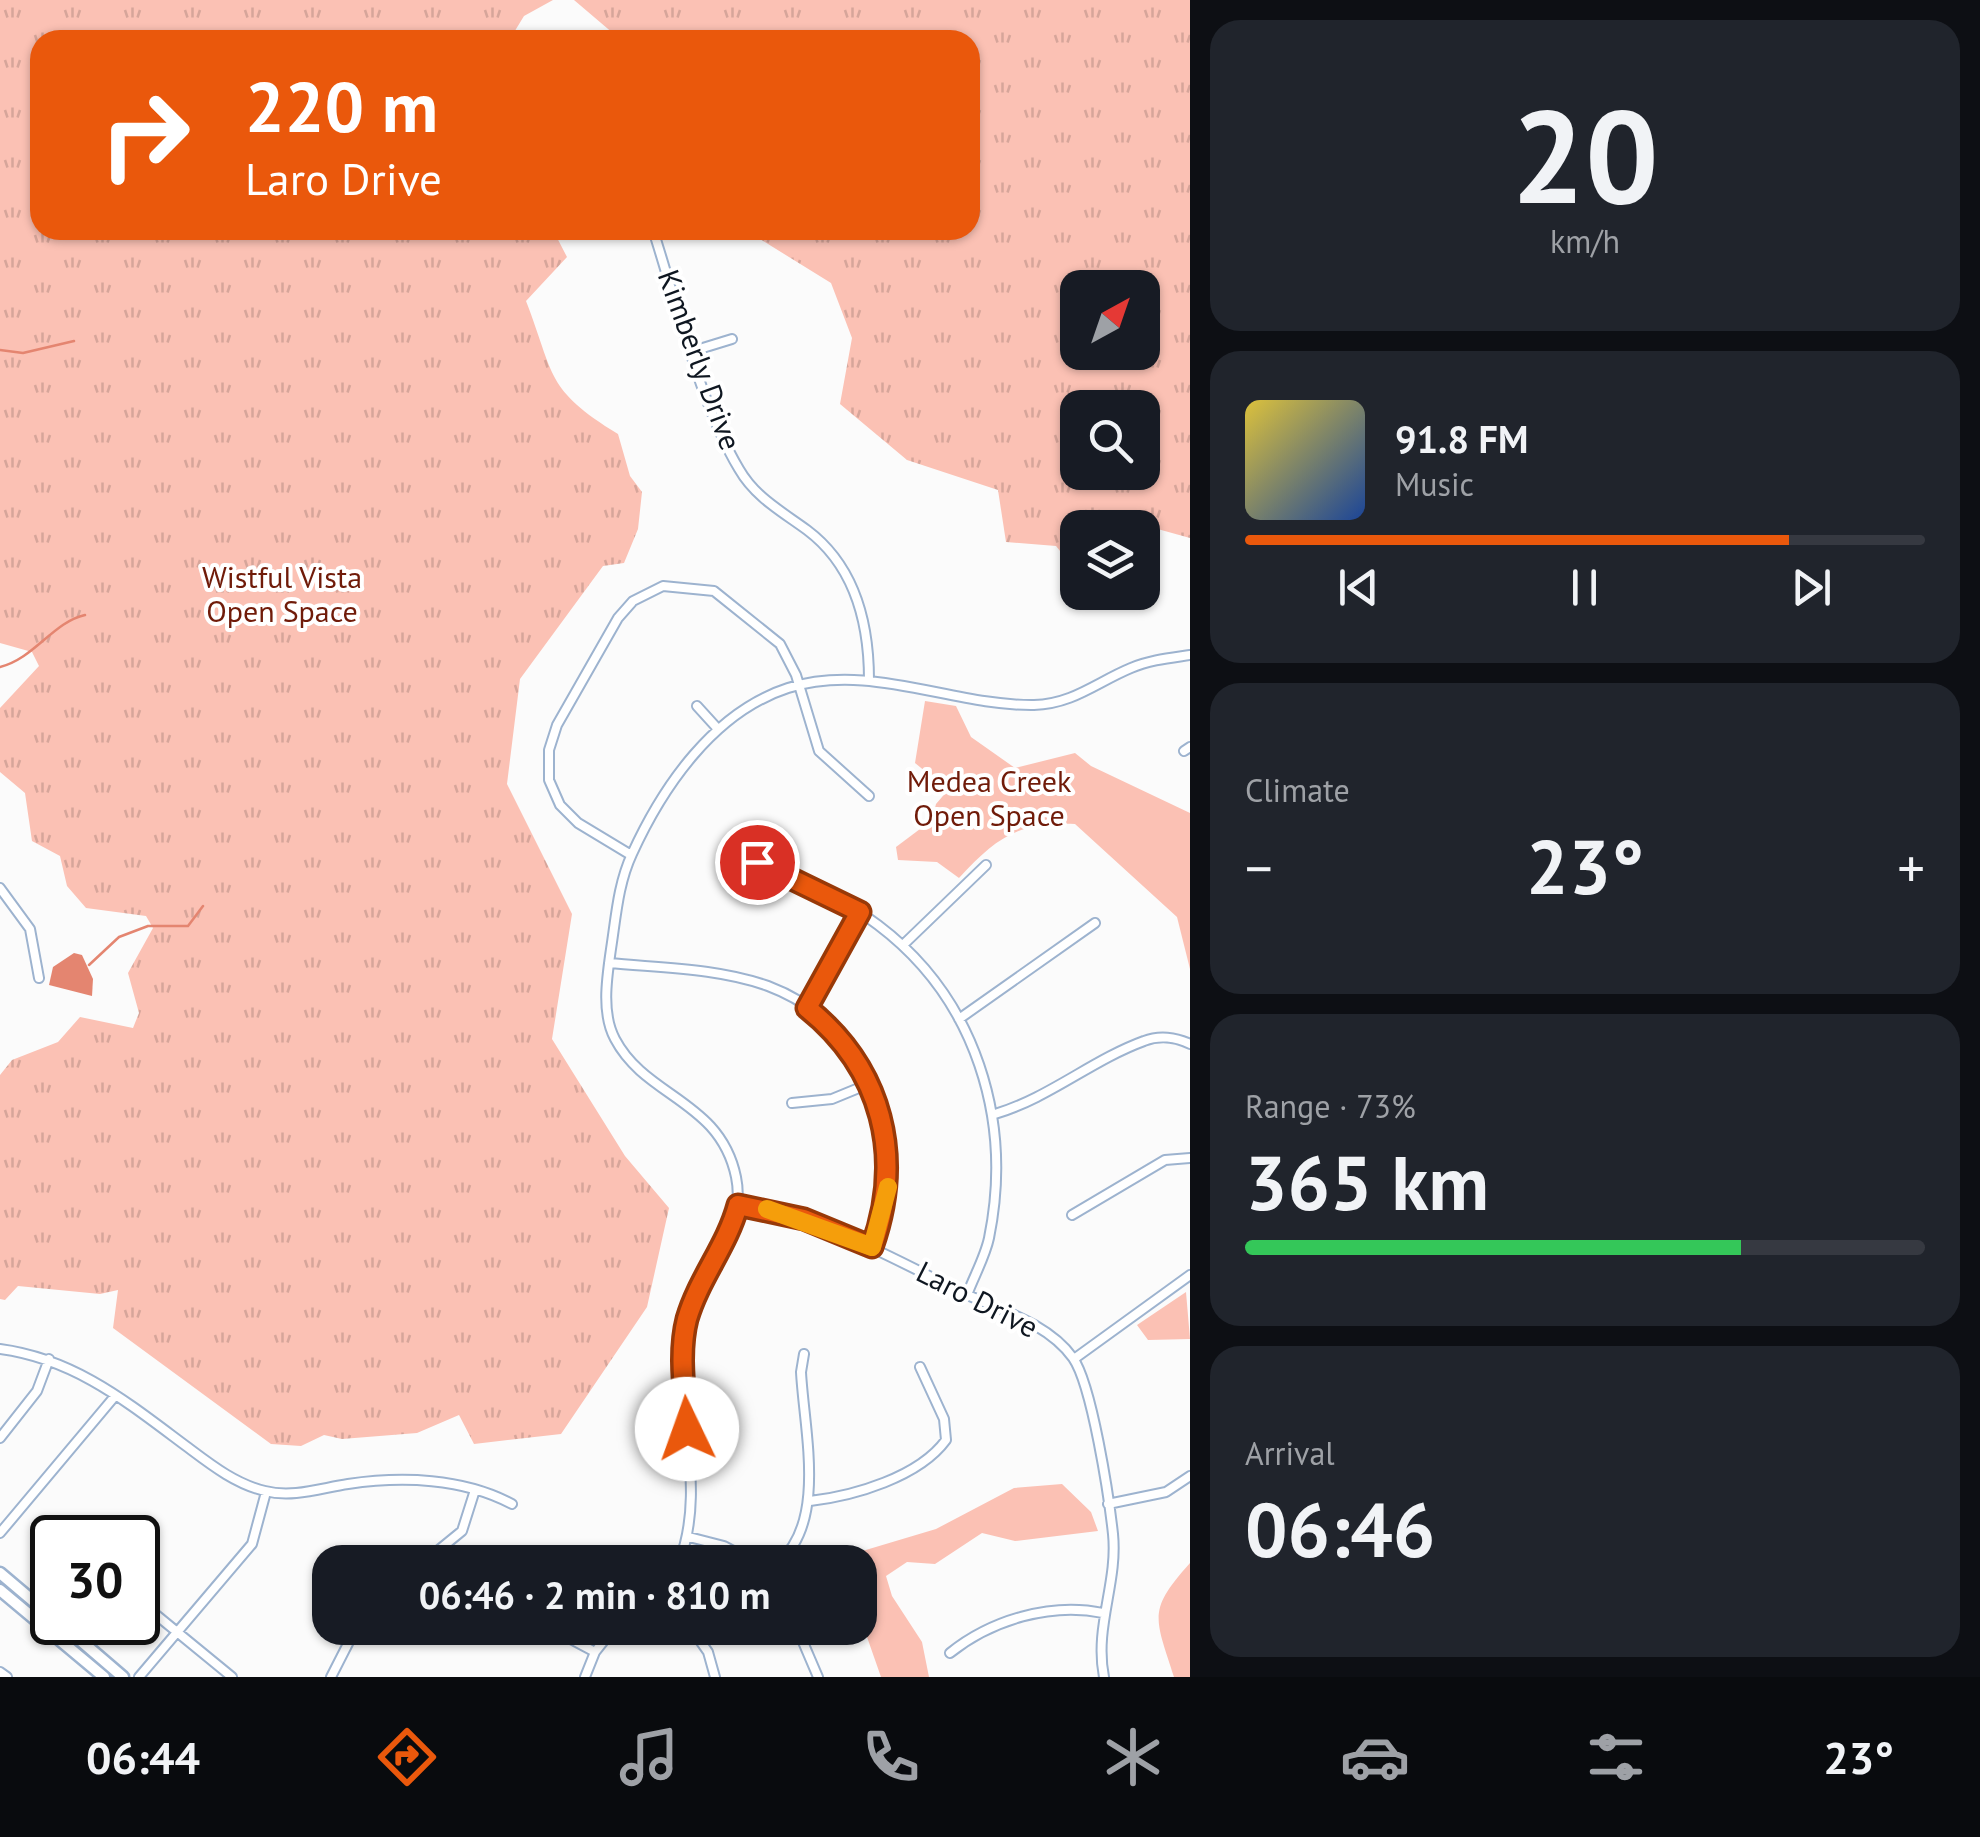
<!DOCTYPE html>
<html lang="en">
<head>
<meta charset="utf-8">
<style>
  body { margin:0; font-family:"PT Sans",sans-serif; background:#20242c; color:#f1f3f6; height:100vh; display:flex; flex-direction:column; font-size:38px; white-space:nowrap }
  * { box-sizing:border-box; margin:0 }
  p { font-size:32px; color:#9ea1a6 }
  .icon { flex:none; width:55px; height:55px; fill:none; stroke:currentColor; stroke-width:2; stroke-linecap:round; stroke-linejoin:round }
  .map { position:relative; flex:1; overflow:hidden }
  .side { display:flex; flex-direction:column; gap:20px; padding:20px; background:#0d0f14; width:790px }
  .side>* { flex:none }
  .banner { position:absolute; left:30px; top:30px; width:950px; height:210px; border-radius:30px; box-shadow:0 2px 8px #0004; background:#ea580c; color:#fff; overflow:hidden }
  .needle { width:65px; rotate:40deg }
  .buttons { position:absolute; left:1060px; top:270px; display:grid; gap:20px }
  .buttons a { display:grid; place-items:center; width:100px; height:100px; border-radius:20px; background:#171b24; box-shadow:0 2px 8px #0004; font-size:50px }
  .speed { position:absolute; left:30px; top:1515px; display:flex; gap:20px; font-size:50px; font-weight:700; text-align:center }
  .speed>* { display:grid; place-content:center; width:130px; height:130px; border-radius:50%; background:#171b24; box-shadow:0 2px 8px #0004; line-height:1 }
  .speed .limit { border:5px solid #111; border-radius:15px; background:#fff; color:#111 }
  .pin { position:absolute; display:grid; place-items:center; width:85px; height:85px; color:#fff; margin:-42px; border:5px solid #fff; border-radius:50%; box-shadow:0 2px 10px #0007 }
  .me { position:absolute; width:110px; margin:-55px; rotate:357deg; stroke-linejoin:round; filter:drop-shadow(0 0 8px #0008) }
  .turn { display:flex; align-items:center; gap:35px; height:210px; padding:0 50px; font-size:45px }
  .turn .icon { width:130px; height:130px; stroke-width:2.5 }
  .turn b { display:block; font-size:70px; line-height:85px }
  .big { font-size:75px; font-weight:800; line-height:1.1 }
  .side .card { flex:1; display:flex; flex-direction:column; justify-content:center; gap:15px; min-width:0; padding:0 35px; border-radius:30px; background:#20242c }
  .side .dial { align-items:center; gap:0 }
  .dial b { font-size:130px; line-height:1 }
  .song { display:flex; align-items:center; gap:30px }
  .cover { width:120px; height:120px; border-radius:15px; background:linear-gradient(135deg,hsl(50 70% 55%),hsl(220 70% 35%)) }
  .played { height:10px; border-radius:5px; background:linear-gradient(90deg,#ea580c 80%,#363941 80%) }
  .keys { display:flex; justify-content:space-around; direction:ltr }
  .heat { display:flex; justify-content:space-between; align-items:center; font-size:55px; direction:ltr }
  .charge { height:15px; border-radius:8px; background:linear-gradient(90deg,#34c759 73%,#363941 0) }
  .trip { position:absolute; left:312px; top:1545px; width:565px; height:100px; border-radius:30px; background:#171b24; box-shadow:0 2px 8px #0004; font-weight:800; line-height:100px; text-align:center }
  .dock { display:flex; height:160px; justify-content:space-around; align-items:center; background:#090b0e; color:#9ea1a6 }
  .dock .icon { width:70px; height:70px }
  .dock .active { color:#ea580c }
  .dock b { font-size:45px; color:#f1f3f6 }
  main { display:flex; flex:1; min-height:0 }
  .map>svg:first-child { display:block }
  .grass { fill:#fbc1b4 }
  .park { fill:url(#park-tufts); fill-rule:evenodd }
  .water { fill:#e48570 }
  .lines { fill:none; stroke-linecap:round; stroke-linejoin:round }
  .stream { stroke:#e48570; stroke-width:2.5 }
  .street-casing { stroke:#9db3cf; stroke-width:12 }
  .secondary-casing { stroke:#9db3cf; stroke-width:15 }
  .street { stroke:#fff; stroke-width:8 }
  .secondary { stroke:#fff; stroke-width:10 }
  .route-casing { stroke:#983908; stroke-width:25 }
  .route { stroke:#ea580c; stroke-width:18 }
  .slow { stroke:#f59e0b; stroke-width:18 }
  .labels { text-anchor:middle; stroke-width:8; stroke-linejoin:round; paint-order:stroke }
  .street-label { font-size:30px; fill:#0f1721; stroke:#fff }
  .park-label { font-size:30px; fill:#701b09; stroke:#fff }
</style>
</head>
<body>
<main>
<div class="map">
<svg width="1190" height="1677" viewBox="0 0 1190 1677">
  <defs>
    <pattern id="park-tufts" width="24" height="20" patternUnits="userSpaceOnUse" patternTransform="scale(2.5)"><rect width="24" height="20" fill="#fbc1b4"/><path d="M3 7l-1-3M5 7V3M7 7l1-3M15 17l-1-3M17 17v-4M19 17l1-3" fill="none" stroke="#d6a59a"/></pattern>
  </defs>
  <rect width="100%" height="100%" fill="#fbfbfb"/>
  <path class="grass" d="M 925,701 L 956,706 L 971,737 L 1015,768 L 1075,753 L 1091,766 L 1190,813 L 1190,969 L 1177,917 L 1075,824 C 1018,822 997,837 959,878 L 937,862 L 898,860 L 896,847 L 932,820 L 936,804 L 948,790 L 915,763 Z
    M 1186,1292 L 1190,1339 L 1148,1340 L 1137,1325 Z
    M 1062,1484 L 1091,1512 L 1098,1531 L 1015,1541 L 982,1533 L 935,1564 L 907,1562 L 886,1576 L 892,1596 L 922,1642 L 929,1677 L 881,1677 L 860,1617 L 860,1562 L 843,1562 L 849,1555 L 936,1529 L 1014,1488 Z
    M 1190,1563 L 1190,1677 L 1174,1677 C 1155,1617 1147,1611 1190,1563 Z"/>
  <path class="park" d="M 0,0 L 553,0 L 524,16 L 513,34 L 495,40 L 40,40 L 40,230 L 553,230 L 567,257 L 526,301 C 555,376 545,389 618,434 L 630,476 L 642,492 L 638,529 L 624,563 L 603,566 L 520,679 L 507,784 L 572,914 L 552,1039 L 625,1156 L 669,1208 L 647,1307 L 561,1434 L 474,1444 L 459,1415 L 417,1433 L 342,1439 L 324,1435 L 301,1446 L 271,1444 L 113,1328 L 118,1290 L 100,1294 L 18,1286 L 5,1300 L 0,1299 L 0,1075 L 12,1060 L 58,1042 L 80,1017 L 133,1028 L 139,1013 L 128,973 L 153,928 L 146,916 L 86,908 L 67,886 L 60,856 L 32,841 L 25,793 L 0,772 L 0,708 L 39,666 L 32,652 L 0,643 Z
    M 574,0 L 1190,0 L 1190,538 L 1154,528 L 1143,532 L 1142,528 L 1078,528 L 1077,572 L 1056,546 L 1006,542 L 998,490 L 907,460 L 840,404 L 852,338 L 831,283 L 755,236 L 752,230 L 970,230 L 970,40 L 621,40 ZM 1078,288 L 1142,288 L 1142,352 L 1078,352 ZM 1078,408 L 1142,408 L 1142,472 L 1078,472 Z"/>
  <path class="water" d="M 74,953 L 82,955 L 93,979 L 92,996 L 49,985 L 53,967 Z"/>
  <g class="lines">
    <path class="stream" d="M 0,350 L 23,353 L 74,341
      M 0,667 C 35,658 53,622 85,615
      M 89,965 L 119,937 L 148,926 L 188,926 L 203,906"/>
    <g class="street-casing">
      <path id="street" d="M 653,230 C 677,304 700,404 739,469 C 755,497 781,511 807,530 C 855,566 869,623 869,680
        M 693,351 L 732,339
        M 697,706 L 717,728
        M 1184,751 L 1190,747
        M 631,855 L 578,823 L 560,805 L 549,780 L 549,750 L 557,725 L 618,618 L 633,601 L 663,586 L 714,591 L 780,644 L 796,675 L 819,751 L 869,796
        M 757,862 C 798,882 842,898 878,925 C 976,999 1013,1120 989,1238 C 985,1257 974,1276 967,1295
        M 0,888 L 30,929 L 39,978
        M 903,945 L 986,865
        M 609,963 C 661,968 718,968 768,986 C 877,1027 908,1146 872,1247
        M 807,1008 L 860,912
        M 959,1019 L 1095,923
        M 792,1103 L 832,1099 L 871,1083
        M 995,1114 C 1049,1098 1092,1060 1144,1041 C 1159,1035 1176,1037 1190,1044
        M 738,1205 C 820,1216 890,1257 963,1293 C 1000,1310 1048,1323 1073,1358 C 1092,1385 1109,1497 1113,1534 C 1118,1583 1094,1627 1104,1677
        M 1072,1215 L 1165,1160 L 1190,1158
        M 0,1349 C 75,1359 127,1402 186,1446 C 210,1464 235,1484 265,1491 C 293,1498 321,1488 348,1484 C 402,1476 463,1478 512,1504
        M 1074,1359 L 1190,1275
        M 0,1438 L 37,1391 L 49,1359
        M 810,1501 C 854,1496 919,1477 946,1440 L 944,1419 L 920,1367
        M 1108,1504 L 1166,1492 L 1190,1476
        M 0,1533 L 115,1396
        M 689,1537 L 724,1546 L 754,1562
        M 127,1538 L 131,1532
        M 424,1562 L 462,1531 L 475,1490
        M 679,1562 C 709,1485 671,1403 687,1324 C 697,1271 748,1235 736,1177 C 720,1100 646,1098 615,1039 C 601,1013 607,977 611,949 C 616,917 618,884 632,854 C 663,786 714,712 788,688 C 870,662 952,706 1034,705 C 1073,704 1097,682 1131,668 C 1150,660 1170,658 1190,655
        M 779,1562 C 827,1521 804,1430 801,1372 L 804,1354
        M 138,1600 L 232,1677
        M 550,1628 L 595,1652
        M 691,1628 L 708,1652 L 715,1677
        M 797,1628 L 818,1677
        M 950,1653 C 991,1620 1051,1602 1103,1613
        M 0,1672 L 7,1677
        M 139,1677 L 252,1544 L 266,1492
        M 331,1677 L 356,1628
        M 585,1677 L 595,1652 L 614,1628"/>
    </g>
    <g class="secondary-casing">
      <path id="secondary" d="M 0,1573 L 52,1617
        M 0,1590 L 104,1677
        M 59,1622 L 123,1677"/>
    </g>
    <use href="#street" class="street"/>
    <use href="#secondary" class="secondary"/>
  </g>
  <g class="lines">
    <g class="route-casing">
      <path id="route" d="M 687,1429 C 685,1394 678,1354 687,1319 C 699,1278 727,1246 738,1205 L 804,1219 L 872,1247 C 904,1157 883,1069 807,1008 L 860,912 L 757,862"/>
    </g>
    <use href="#route" class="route"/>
    <path class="slow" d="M 767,1209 L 872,1247 L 888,1187"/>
  </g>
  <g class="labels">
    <g class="street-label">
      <text transform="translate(699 360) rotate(70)" y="10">Kimberly Drive</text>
      <text transform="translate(977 1300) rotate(27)" y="10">Laro Drive</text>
    </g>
    <g class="park-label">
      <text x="282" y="588">Wistful Vista<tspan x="282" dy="34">Open Space</tspan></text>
      <text x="989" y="792">Medea Creek<tspan x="989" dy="34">Open Space</tspan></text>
    </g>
  </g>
</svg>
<div class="buttons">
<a><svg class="needle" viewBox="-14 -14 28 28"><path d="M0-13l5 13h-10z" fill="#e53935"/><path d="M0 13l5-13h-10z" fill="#9ea1a6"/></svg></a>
<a><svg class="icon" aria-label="search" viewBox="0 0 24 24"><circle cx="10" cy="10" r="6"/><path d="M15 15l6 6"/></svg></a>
<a><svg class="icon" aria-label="layers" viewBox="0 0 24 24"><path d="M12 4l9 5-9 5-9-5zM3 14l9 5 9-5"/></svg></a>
</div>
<div class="speed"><div class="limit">30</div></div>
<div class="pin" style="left:757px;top:862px;background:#d93025"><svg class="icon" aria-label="arrive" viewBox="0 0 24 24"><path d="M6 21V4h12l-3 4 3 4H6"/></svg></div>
<svg class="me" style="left:687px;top:1429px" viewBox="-20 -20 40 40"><circle r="19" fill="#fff"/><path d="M0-13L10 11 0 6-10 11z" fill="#ea580c"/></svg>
<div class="trip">06:46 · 2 min · 810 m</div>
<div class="banner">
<div class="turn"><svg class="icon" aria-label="right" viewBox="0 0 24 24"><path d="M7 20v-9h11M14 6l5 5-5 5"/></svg><div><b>220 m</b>Laro Drive</div></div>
</div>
</div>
<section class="side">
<div class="card dial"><b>20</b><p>km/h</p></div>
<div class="card">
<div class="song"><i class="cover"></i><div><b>91.8 FM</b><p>Music</p></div></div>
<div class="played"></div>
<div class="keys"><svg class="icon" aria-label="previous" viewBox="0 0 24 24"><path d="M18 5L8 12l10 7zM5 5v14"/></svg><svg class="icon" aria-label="pause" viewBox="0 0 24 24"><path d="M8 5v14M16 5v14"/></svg><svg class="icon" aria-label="next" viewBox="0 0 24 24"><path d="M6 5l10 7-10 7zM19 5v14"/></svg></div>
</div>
<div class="card"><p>Climate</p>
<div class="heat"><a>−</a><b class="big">23°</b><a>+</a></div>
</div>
<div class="card"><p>Range · 73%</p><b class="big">365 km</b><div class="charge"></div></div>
<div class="card"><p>Arrival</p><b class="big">06:46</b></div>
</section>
</main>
<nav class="dock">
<b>06:44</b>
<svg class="icon active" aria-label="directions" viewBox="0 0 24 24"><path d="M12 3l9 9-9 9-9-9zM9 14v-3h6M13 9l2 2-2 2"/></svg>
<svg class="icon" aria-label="music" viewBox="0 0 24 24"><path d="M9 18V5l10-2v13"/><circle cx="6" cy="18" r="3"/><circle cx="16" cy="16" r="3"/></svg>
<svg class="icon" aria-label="phone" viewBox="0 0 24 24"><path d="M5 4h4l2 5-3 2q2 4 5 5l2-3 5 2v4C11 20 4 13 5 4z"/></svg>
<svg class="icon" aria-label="climate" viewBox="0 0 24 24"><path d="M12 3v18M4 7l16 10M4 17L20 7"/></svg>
<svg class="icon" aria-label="car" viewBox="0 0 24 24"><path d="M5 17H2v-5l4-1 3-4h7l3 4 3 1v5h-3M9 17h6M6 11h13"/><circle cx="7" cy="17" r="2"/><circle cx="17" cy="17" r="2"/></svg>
<svg class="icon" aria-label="filters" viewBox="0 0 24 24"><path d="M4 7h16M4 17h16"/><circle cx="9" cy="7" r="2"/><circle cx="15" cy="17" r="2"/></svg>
<b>23°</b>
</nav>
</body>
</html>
